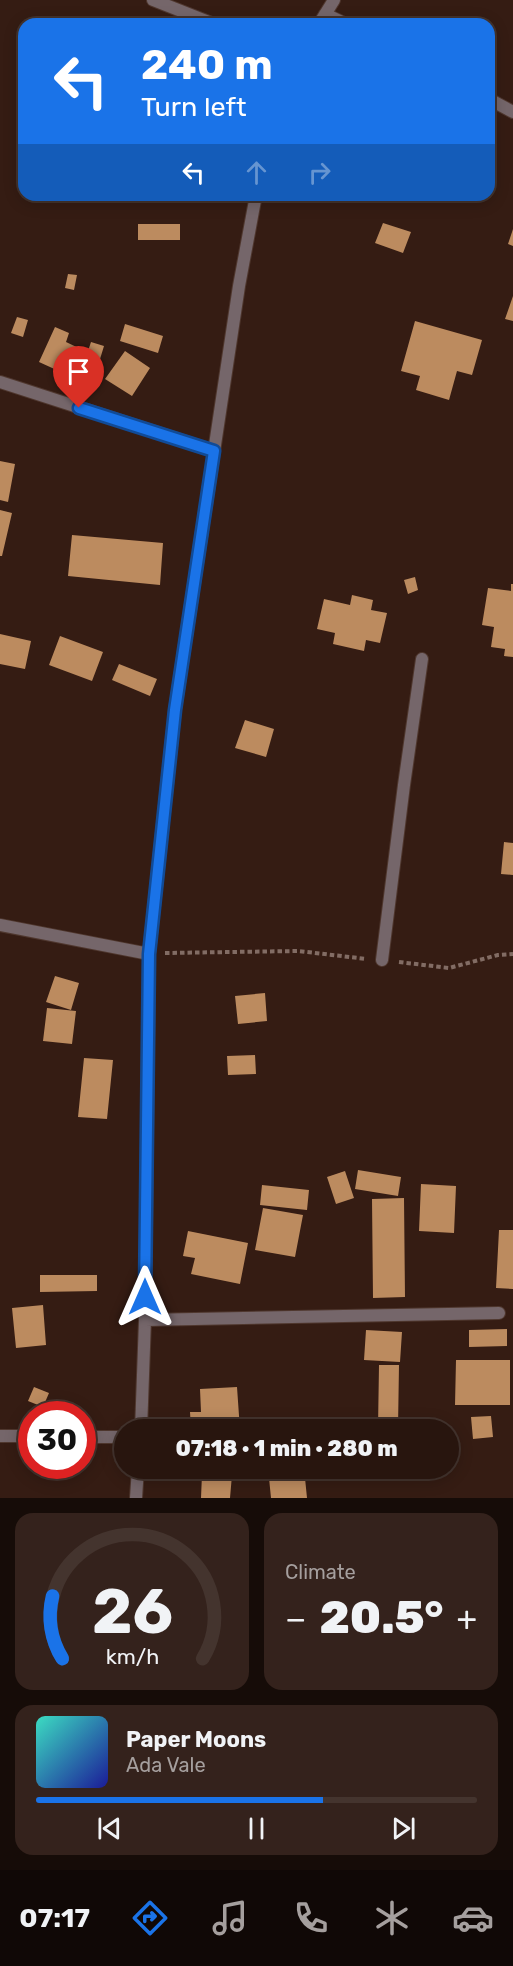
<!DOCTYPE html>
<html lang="en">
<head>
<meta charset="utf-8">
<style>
  body { margin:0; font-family:Rubik,sans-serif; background:#34221c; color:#f1f3f6; height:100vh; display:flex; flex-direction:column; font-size:22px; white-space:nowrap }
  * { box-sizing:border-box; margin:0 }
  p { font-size:20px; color:#a59f9e }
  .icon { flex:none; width:33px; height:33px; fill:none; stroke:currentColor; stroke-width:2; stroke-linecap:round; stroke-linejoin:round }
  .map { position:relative; height:1498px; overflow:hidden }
  .details { display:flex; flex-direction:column; gap:15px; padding:15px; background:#160c08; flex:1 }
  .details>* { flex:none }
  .guide { position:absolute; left:18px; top:18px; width:477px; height:183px; border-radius:18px; box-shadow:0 3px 15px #0003,0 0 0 2px #44342e; background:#1a73e8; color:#fff; overflow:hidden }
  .speed { position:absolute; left:18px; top:1401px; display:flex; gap:12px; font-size:30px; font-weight:700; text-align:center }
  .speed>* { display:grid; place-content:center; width:78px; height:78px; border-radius:50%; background:#28150e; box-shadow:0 3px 15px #0003,0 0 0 2px #44342e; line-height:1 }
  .speed .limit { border:9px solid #d22; background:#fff; color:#111 }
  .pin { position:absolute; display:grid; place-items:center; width:51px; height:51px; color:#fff; margin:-62px -26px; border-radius:50% 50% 50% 0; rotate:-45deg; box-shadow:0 0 6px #0007 }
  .pin .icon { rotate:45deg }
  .me { position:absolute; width:66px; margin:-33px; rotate:0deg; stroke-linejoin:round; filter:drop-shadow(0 0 4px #0008) }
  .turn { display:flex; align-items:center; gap:21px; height:126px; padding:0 24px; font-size:27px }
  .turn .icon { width:78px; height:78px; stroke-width:2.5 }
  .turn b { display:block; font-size:42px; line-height:51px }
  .lanes { display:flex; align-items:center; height:57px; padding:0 24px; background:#0003; justify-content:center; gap:30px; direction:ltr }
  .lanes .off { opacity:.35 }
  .big { font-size:45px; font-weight:800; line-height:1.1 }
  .details .card { flex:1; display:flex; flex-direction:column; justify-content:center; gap:9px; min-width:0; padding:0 21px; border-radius:18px; background:#34221c }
  .details .dial { align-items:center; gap:0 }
  .dial svg { height:156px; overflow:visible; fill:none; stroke:#44342e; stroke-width:7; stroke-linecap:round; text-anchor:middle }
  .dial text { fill:#f1f3f6; stroke:none }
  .song { display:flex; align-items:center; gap:18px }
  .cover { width:72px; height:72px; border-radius:9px; background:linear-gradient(135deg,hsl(170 70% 55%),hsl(240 70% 35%)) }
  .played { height:6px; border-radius:3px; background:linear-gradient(90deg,#1a73e8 65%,#44342e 65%) }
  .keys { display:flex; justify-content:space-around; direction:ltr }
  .heat { display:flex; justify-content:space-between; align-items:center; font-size:33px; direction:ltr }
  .details .tiles { flex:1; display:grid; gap:15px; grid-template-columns:1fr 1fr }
  .card:last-child { grid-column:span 2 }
  .trip { position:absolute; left:114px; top:1419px; width:345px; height:60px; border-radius:30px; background:#28150e; box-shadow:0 3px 15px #0003,0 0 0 2px #44342e; font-weight:800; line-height:60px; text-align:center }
  .tabs { display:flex; height:96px; justify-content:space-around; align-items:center; background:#100806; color:#a59f9e }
  .tabs .icon { width:42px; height:42px }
  .tabs .selected { color:#1a73e8 }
  .tabs b { font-size:27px; color:#f1f3f6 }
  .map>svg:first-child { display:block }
  .building { fill:#bc8b5f }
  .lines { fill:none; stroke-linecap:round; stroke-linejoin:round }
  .street-casing { stroke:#4f372e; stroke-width:14 }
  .path { stroke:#826c64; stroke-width:4; stroke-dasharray:4.5 3; stroke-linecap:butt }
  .street { stroke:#75666a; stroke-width:12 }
  .route-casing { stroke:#114b97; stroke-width:15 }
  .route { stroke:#1a73e8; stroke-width:10 }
</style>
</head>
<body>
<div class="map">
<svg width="513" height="1498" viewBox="0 0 513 1498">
  <rect width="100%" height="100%" fill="#351c13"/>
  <path class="building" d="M 383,223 L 411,232 L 403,253 L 375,243 Z
    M 138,224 L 180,224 L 180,240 L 138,240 Z
    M 513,229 L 513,246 L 508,244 Z
    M 68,274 L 77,275 L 74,290 L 65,288 Z
    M 513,296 L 513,321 L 505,319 Z
    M 17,317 L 28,320 L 23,337 L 11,333 Z
    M 415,321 L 482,340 L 472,375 L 457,371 L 449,400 L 416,390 L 420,376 L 401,371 Z
    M 125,324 L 163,336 L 158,353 L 120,341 Z
    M 55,327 L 69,333 L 66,342 L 85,351 L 72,377 L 39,362 Z
    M 91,342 L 104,346 L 93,382 L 79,378 Z
    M 125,351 L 150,368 L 132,396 L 105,379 Z
    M 0,461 L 15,464 L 8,502 L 0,500 Z
    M 0,510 L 12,513 L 2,556 L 0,556 Z
    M 72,535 L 163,543 L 160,585 L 68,576 Z
    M 415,577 L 418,590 L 408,594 L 404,580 Z
    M 511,584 L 513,584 L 513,657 L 504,656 L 505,649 L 491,647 L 494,627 L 482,625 L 488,588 L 511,591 Z
    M 352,595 L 373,600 L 371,610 L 387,613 L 380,643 L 366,640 L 364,651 L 333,644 L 335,633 L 317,629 L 324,599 L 350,605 Z
    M 0,634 L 31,641 L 25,669 L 0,664 Z
    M 60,636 L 103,652 L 92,681 L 49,665 Z
    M 119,664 L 157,679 L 150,696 L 112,680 Z
    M 245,720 L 274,729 L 266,757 L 235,748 Z
    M 504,842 L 513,843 L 513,875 L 501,874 Z
    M 55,976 L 79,983 L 71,1010 L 46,1002 Z
    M 265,993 L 267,1021 L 238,1024 L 235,996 Z
    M 47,1008 L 76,1011 L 72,1044 L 43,1041 Z
    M 255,1055 L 256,1074 L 228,1075 L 227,1056 Z
    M 84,1058 L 113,1060 L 107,1119 L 78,1117 Z
    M 358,1170 L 401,1177 L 398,1196 L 355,1189 Z
    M 345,1171 L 354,1198 L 336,1204 L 327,1177 Z
    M 421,1184 L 456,1186 L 454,1233 L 419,1231 Z
    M 262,1185 L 309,1190 L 307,1210 L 260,1205 Z
    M 404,1198 L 405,1297 L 373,1298 L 372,1199 Z
    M 263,1208 L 303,1215 L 295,1257 L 255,1250 Z
    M 499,1230 L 513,1230 L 513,1289 L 496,1288 Z
    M 188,1231 L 248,1243 L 240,1284 L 191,1274 L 195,1258 L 183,1256 Z
    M 40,1275 L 97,1275 L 97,1291 L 40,1292 Z
    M 43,1305 L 46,1345 L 16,1348 L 12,1308 Z
    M 507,1329 L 507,1346 L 469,1347 L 469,1330 Z
    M 366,1330 L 402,1332 L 400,1362 L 364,1360 Z
    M 456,1360 L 510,1360 L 510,1405 L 455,1405 Z
    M 379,1365 L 399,1365 L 398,1428 L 378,1428 Z
    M 34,1387 L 49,1393 L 43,1407 L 28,1401 Z
    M 237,1387 L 240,1430 L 191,1430 L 190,1412 L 201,1412 L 200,1389 Z
    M 491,1416 L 493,1437 L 473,1439 L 471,1417 Z
    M 268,1468 L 304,1468 L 307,1498 L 271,1498 Z
    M 202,1474 L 232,1475 L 230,1498 L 201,1498 Z"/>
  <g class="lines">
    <g class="street-casing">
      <path id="street" d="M 153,0 L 214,24
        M 325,14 L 346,24
        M 319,24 L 334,0
        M 489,99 L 513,112
        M 0,382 L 214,451
        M 0,925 L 149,954
        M 382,960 L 404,785 L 422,659
        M 145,1320 L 499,1313
        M 141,1430 L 145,1320 L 149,954 L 175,710 L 239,286 L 256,195
        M 0,1436 L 32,1436
        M 82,1437 L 124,1437
        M 136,1498 L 138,1468"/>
    </g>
    <path class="path" d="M 165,953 L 298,951 L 367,959
      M 399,962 L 449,968 L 498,955 L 513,954"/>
    <use href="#street" class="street"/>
  </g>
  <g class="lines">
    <g class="route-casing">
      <path id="route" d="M 79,408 L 214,451 L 175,710 L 149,954 L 145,1297"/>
    </g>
    <use href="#route" class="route"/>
  </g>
</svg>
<div class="speed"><div class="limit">30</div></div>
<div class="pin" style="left:79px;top:408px;background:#d93025"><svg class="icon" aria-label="arrive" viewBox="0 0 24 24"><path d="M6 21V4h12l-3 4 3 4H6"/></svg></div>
<svg class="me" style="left:145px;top:1297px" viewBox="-20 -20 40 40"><path d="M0-17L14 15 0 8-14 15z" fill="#1a73e8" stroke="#fff" stroke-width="4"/></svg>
<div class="trip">07:18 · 1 min · 280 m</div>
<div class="guide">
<div class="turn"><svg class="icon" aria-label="left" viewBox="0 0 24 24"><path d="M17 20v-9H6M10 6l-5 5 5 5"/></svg><div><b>240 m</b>Turn left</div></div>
<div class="lanes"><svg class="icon" aria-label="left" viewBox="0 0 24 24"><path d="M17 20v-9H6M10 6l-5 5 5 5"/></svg><svg class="icon off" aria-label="ahead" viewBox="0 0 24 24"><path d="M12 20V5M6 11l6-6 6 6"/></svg><svg class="icon off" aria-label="right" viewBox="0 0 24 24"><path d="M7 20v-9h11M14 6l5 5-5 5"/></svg></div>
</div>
</div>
<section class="details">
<div class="tiles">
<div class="card dial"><svg viewBox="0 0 100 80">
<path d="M14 69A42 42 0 1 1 86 69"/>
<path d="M14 69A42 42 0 0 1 9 37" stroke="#1a73e8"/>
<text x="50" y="56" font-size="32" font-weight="700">26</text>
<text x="50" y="72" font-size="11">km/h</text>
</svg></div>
<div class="card"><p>Climate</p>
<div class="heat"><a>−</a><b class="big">20.5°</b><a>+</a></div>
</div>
<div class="card">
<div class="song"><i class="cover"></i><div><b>Paper Moons</b><p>Ada Vale</p></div></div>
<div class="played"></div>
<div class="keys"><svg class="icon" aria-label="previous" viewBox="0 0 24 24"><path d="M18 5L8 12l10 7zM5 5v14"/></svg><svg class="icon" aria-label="pause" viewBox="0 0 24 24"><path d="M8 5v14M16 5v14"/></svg><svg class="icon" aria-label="next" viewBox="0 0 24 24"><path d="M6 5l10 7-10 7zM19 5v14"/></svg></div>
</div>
</div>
</section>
<nav class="tabs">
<b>07:17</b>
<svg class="icon selected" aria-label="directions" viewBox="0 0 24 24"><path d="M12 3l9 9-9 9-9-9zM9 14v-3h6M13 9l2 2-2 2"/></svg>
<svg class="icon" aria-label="music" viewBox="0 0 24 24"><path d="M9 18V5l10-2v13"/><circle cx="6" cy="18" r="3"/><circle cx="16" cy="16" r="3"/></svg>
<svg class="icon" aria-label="phone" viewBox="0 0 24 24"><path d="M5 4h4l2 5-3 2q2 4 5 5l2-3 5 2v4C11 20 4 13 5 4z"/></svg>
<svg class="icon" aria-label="climate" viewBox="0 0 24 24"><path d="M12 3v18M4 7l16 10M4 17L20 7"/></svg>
<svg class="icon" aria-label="car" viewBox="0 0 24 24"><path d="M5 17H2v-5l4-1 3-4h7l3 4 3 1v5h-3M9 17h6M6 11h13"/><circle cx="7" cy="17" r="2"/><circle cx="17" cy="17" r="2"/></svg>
</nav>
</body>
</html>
